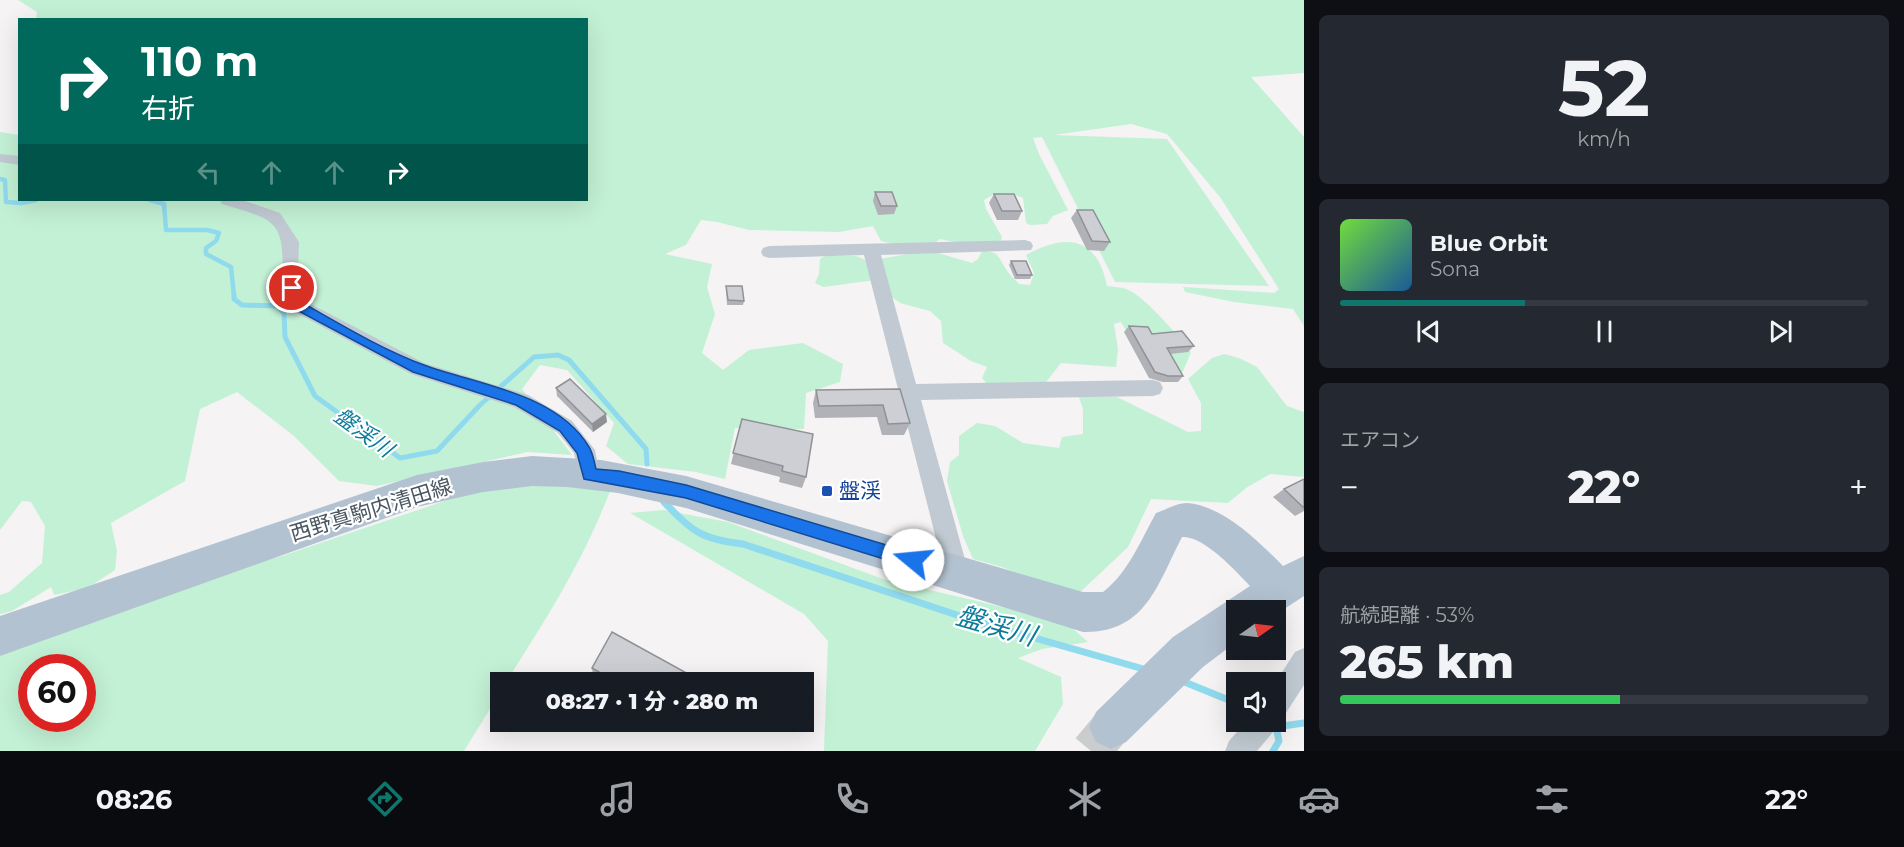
<!DOCTYPE html>
<html lang="ja">
<head>
<meta charset="utf-8">
<style>
  body { margin:0; font-family:Montserrat,"Noto Sans JP",sans-serif; background:#242831; color:#f1f3f6; height:100vh; display:flex; flex-direction:column; font-size:22px; white-space:nowrap }
  * { box-sizing:border-box; margin:0 }
  p { font-size:20px; color:#9ea1a6 }
  .icon { flex:none; width:33px; height:33px; fill:none; stroke:currentColor; stroke-width:2; stroke-linecap:round; stroke-linejoin:round }
  .map { position:relative; flex:1; overflow:hidden }
  .drawer { display:flex; flex-direction:column; gap:15px; padding:15px; background:#0d0f14; width:600px }
  .drawer>* { flex:none }
  .top-card { position:absolute; left:18px; top:18px; width:570px; height:183px; border-radius:0px; box-shadow:0 6px 24px #0002; background:#00695c; color:#fff; overflow:hidden }
  .needle { width:39px; rotate:76deg }
  .tools { position:absolute; left:1226px; top:600px; display:grid; gap:12px }
  .tools a { display:grid; place-items:center; width:60px; height:60px; border-radius:0px; background:#171b24; box-shadow:0 6px 24px #0002; font-size:30px }
  .speed { position:absolute; left:18px; top:654px; display:flex; gap:12px; font-size:30px; font-weight:700; text-align:center }
  .speed>* { display:grid; place-content:center; width:78px; height:78px; border-radius:50%; background:#171b24; box-shadow:0 6px 24px #0002; line-height:1 }
  .speed .limit { border:9px solid #d22; background:#fff; color:#111 }
  .pin { position:absolute; display:grid; place-items:center; width:51px; height:51px; color:#fff; margin:-26px; border:3px solid #fff; border-radius:50%; box-shadow:0 2px 6px #0007 }
  .me { position:absolute; width:66px; margin:-33px; rotate:287deg; stroke-linejoin:round; filter:drop-shadow(0 0 4px #0008) }
  .turn { display:flex; align-items:center; gap:21px; height:126px; padding:0 24px; font-size:27px }
  .turn .icon { width:78px; height:78px; stroke-width:2.5 }
  .turn b { display:block; font-size:42px; line-height:51px }
  .lanes { display:flex; align-items:center; height:57px; padding:0 24px; background:#0003; justify-content:center; gap:30px; direction:ltr }
  .lanes .off { opacity:.35 }
  .big { font-size:45px; font-weight:800; line-height:1.1 }
  .drawer .card { flex:1; display:flex; flex-direction:column; justify-content:center; gap:9px; min-width:0; padding:0 21px; border-radius:9px; background:#242831 }
  .drawer .dial { align-items:center; gap:0 }
  .dial b { font-size:78px; line-height:1 }
  .song { display:flex; align-items:center; gap:18px }
  .cover { width:72px; height:72px; border-radius:9px; background:linear-gradient(135deg,hsl(100 70% 55%),hsl(210 70% 35%)) }
  .played { height:6px; border-radius:3px; background:linear-gradient(90deg,#0f766e 35%,#363941 35%) }
  .keys { display:flex; justify-content:space-around; direction:ltr }
  .heat { display:flex; justify-content:space-between; align-items:center; font-size:33px; direction:ltr }
  .charge { height:9px; border-radius:4px; background:linear-gradient(90deg,#34c759 53%,#363941 0) }
  .trip { position:absolute; left:490px; top:672px; width:324px; height:60px; border-radius:0px; background:#171b24; box-shadow:0 6px 24px #0002; font-weight:800; line-height:60px; text-align:center }
  .tab-bar { display:flex; height:96px; justify-content:space-around; align-items:center; background:#090b0e; color:#9ea1a6 }
  .tab-bar .icon { width:42px; height:42px }
  .tab-bar .current { color:#0f766e }
  .tab-bar b { font-size:27px; color:#f1f3f6 }
  main { display:flex; flex:1; min-height:0 }
  .map>svg:first-child { display:block }
  .green { fill:#c3f1d5; fill-rule:evenodd }
  .lines { fill:none; stroke-linecap:round; stroke-linejoin:round }
  .stream-far2 { stroke:#90daee; stroke-width:4.5 }
  .stream-far1 { stroke:#90daee; stroke-width:5 }
  .stream { stroke:#90daee; stroke-width:7 }
  .primary-tunnel { stroke:#caccce; stroke-width:40; stroke-dasharray:40 20; stroke-linecap:butt }
  .minor { fill:#c1cad2; fill-rule:evenodd }
  .primary { fill:#b3c2d1; fill-rule:evenodd }
  .wall { fill:#b0b2b7 }
  .shaded-wall { fill:#909195 }
  .building { fill:#cdcfd5; stroke:#909195; stroke-width:1.5 }
  .route { fill:#1a73e8; stroke:#114b97; stroke-width:1.5 }
  .transit-dot { fill:#1a4fb4; stroke:#fff; stroke-width:2 }
  .labels { text-anchor:middle; stroke-width:4.5; stroke-linejoin:round; paint-order:stroke }
  .transit-label { font-size:21px; fill:#164399; stroke:#fff; text-anchor:start }
  .street-label { font-size:21px; fill:#4a5661; stroke:#fff }
  .water-label { font-size:22px; font-style:italic; fill:#0c7c9b; stroke:#fff }
  .near-water-label { font-size:27px; font-style:italic; fill:#0c7c9b; stroke:#fff }
</style>
</head>
<body>
<main>
<div class="map">
<svg width="1304" height="751" viewBox="0 0 1304 751">
  <rect width="100%" height="100%" fill="#f5f3f3"/>
  <path class="green" d="M 18,0 L 1304,0 L 1304,73 L 1251,77 L 1304,137 L 1304,326 L 1293,309 L 1234,302 L 1185,292 L 1183,287 L 1274,293 L 1279,289 L 1220,197 L 1167,134 L 1131,124 L 1054,135 L 1167,139 L 1269,286 L 1115,282 L 1042,137 L 1033,138 L 1039,154 L 1068,210 L 1053,216 L 1047,224 L 1030,225 L 1026,223 L 1023,198 C 1009,192 997,191 984,200 L 986,209 L 1002,237 L 1000,244 L 959,243 L 940,239 L 935,243 L 938,253 L 972,263 L 978,259 L 982,251 C 999,251 998,257 1006,269 C 1009,275 1015,279 1019,284 L 1030,285 L 1034,273 L 1026,255 C 1066,233 1097,236 1107,286 C 1113,287 1121,287 1126,289 C 1143,294 1180,338 1191,352 L 1181,376 L 1142,358 L 1121,322 L 1114,324 L 1118,349 L 1116,367 L 1061,363 L 1043,386 L 986,383 L 982,378 L 987,367 L 971,361 L 943,343 L 941,321 L 930,311 L 900,303 L 888,294 L 883,279 L 823,287 L 815,283 L 819,274 L 820,259 L 825,256 L 856,256 L 868,261 L 908,254 L 899,245 L 881,241 L 873,226 L 839,232 L 749,230 L 717,222 L 701,220 L 686,245 L 665,254 L 712,264 L 707,287 L 715,314 L 702,353 L 723,370 L 749,350 L 803,343 L 843,364 L 840,382 L 806,393 L 804,429 L 735,428 L 725,479 L 696,472 L 628,464 L 606,446 L 614,423 L 567,370 L 540,365 L 522,389 L 572,455 L 528,452 L 377,486 L 339,481 L 294,436 L 237,392 L 200,409 L 185,481 L 111,523 L 117,551 L 115,570 L 88,588 L 54,595 L 51,587 L 12,611 L 0,614 L 0,595 L 9,592 L 42,563 L 45,526 L 31,502 L 22,501 L 0,530 L 0,132 L 19,135 L 20,200 L 586,200 L 586,20 L 36,20 L 37,12 Z
    M 1224,354 L 1239,358 L 1257,367 L 1287,406 L 1304,412 L 1304,477 L 1270,474 L 1246,488 L 1228,503 L 1151,499 L 1128,547 L 1075,597 L 1002,567 L 973,559 L 963,536 L 947,481 L 950,462 L 959,455 L 959,436 L 977,423 L 995,426 L 1023,443 L 1059,448 L 1062,437 L 1083,434 L 1083,409 L 1079,397 L 1117,397 L 1188,432 L 1201,431 L 1201,403 L 1188,379 L 1212,358 Z
    M 563,482 L 610,491 C 584,560 545,621 506,682 L 501,682 L 501,691 L 464,751 L 0,751 L 0,654 L 136,597 L 282,556 L 483,488 ZM 32,668 L 82,668 L 82,718 L 32,718 Z
    M 663,510 L 728,522 L 883,579 L 1028,613 L 1072,628 L 1088,642 L 1042,649 L 1018,658 L 1061,677 L 1063,704 L 1035,751 L 824,751 L 828,641 L 804,614 L 630,513 Z"/>
  <g class="lines">
    <path class="stream-far2" d="M 0,179 L 5,180 L 6,202 L 21,203 L 36,200
      M 150,200 L 164,204 L 166,230 L 207,230 L 219,233 L 216,241 L 206,248 L 206,254 L 231,267 L 234,296"/>
    <path class="stream-far1" d="M 234,294 L 234,299 L 242,305 L 277,306 L 284,313 L 285,337 L 315,396 L 400,458 L 437,451 L 480,405 L 534,357 L 558,355 L 569,360 L 646,449 L 647,464"/>
    <path class="stream" d="M 664,502 C 693,532 701,539 743,544 L 972,620 L 1147,670
      M 1182,681 L 1236,703
      M 1276,727 L 1304,723
      M 1273,751 L 1279,741 L 1276,727"/>
    <path class="primary-tunnel" d="M 1091,751 L 1111,727"/>
    <path class="minor" d="M 0,154 L 20,156 L 20,165 L 0,162 Z
      M 220,200 L 242,200 L 280,213 L 299,242 L 298,271 L 303,300 L 424,363 L 528,395 L 572,421 L 595,450 L 600,475 L 597,482 L 589,484 L 581,482 L 574,453 L 558,433 L 514,407 L 411,374 L 289,309 C 274,282 294,237 267,220 C 254,212 236,209 222,204 Z
      M 1025,240 L 1031,242 L 1033,246 L 1031,250 L 881,255 L 916,384 L 1153,380 L 1160,382 L 1163,388 L 1160,394 L 1153,396 L 921,400 L 969,574 L 965,582 L 957,585 L 949,582 L 945,574 L 864,255 L 769,258 L 763,256 L 761,252 L 763,248 L 769,246 Z
      M 1304,648 L 1304,685 L 1284,716 L 1276,720 L 1273,732 L 1257,751 L 1225,751 L 1229,741 L 1246,722 L 1275,722 L 1275,683 L 1295,652 Z"/>
    <path class="primary" d="M 532,456 L 601,460 L 686,476 L 1083,592 L 1103,592 C 1128,573 1141,540 1156,513 C 1165,510 1177,503 1187,503 C 1224,506 1258,541 1283,566 L 1304,556 L 1304,596 L 1275,615 L 1275,610 L 1236,610 L 1236,642 L 1203,667 L 1126,742 L 1111,749 L 1096,742 L 1089,727 L 1096,712 L 1173,637 L 1250,586 C 1236,571 1203,535 1182,537 C 1157,585 1146,633 1083,632 L 686,508 L 618,493 L 567,487 L 532,486 L 483,492 L 417,507 L 0,656 L 0,616 L 417,475 L 483,462 Z"/>
  </g>
  <path class="wall" d="M 875,192 L 897,206 L 894,214 L 878,215 L 873,201 Z
    M 994,194 L 1022,211 L 1018,220 L 997,220 L 989,203 Z
    M 1077,210 L 1110,242 L 1104,251 L 1087,250 L 1071,218 Z
    M 1011,261 L 1032,275 L 1030,279 L 1015,279 L 1009,265 Z
    M 726,286 L 744,301 L 743,305 L 727,305 Z
    M 1129,326 L 1194,346 L 1188,352 L 1170,354 L 1183,376 L 1178,382 L 1163,382 L 1149,378 L 1124,332 Z
    M 556,388 L 607,422 L 593,432 L 557,396 Z
    M 900,389 L 910,423 L 904,435 L 882,435 L 877,417 L 815,418 L 813,403 L 816,390 Z
    M 742,419 L 806,477 L 802,488 L 779,482 L 780,477 L 731,464 Z
    M 1304,479 L 1304,511 L 1295,516 L 1273,497 L 1284,489 Z
    M 592,668 L 691,682 L 605,682 L 593,676 Z"/>
  <path class="shaded-wall" d="M 606,414 L 607,422 L 593,432 L 592,424 Z"/>
  <path class="building" d="M 875,192 L 892,192 L 897,206 L 881,206 Z
    M 994,194 L 1014,194 L 1022,211 L 1002,211 Z
    M 1077,210 L 1093,210 L 1110,242 L 1092,241 Z
    M 1011,261 L 1026,261 L 1032,275 L 1017,275 Z
    M 726,286 L 742,286 L 744,301 L 728,300 Z
    M 1129,326 L 1148,327 L 1152,334 L 1182,331 L 1194,346 L 1167,348 L 1183,376 L 1168,376 L 1155,372 Z
    M 570,379 L 606,414 L 592,424 L 556,388 Z
    M 900,389 L 910,423 L 888,424 L 883,405 L 819,406 L 816,390 Z
    M 742,419 L 813,434 L 806,477 L 782,471 L 783,466 L 733,453 Z
    M 1304,479 L 1304,508 L 1284,489 Z
    M 612,632 L 692,676 L 689,682 L 616,682 L 592,668 Z"/>
  <path class="route" d="M 292,283 L 298,288 L 301,302 C 340,324 381,349 424,365 C 478,385 557,393 589,447 C 593,453 594,461 596,469 L 619,471 L 686,485 L 913,553 L 919,555 L 921,560 L 919,566 L 913,568 L 686,498 L 584,479 L 577,453 L 560,431 L 516,405 L 413,372 L 291,307 L 286,288 Z"/>
  <rect class="transit-dot" x="821" y="485" width="12" height="12" rx="3"/>
  <g class="labels">
    <g class="transit-label">
      <text x="839" y="498">盤渓</text>
    </g>
    <g class="street-label">
      <text transform="translate(371 510) rotate(-17)" y="7">西野真駒内清田線</text>
    </g>
    <g class="water-label">
      <text transform="translate(364 432) rotate(36)" y="8">盤渓川</text>
    </g>
    <g class="near-water-label">
      <text transform="translate(996 626) rotate(16)" y="9">盤渓川</text>
    </g>
  </g>
</svg>
<div class="tools">
<a><svg class="needle" viewBox="-14 -14 28 28"><path d="M0-13l5 13h-10z" fill="#e53935"/><path d="M0 13l5-13h-10z" fill="#9ea1a6"/></svg></a>
<a><svg class="icon" aria-label="sound" viewBox="0 0 24 24"><path d="M4 9h4l5-4v14l-5-4H4zM17 9q2 3 0 6"/></svg></a>
</div>
<div class="speed"><div class="limit">60</div></div>
<div class="pin" style="left:292px;top:288px;background:#d93025"><svg class="icon" aria-label="arrive" viewBox="0 0 24 24"><path d="M6 21V4h12l-3 4 3 4H6"/></svg></div>
<svg class="me" style="left:913px;top:560px" viewBox="-20 -20 40 40"><circle r="19" fill="#fff"/><path d="M0-13L10 11 0 6-10 11z" fill="#1a73e8"/></svg>
<div class="trip">08:27 · 1 分 · 280 m</div>
<div class="top-card">
<div class="turn"><svg class="icon" aria-label="right" viewBox="0 0 24 24"><path d="M7 20v-9h11M14 6l5 5-5 5"/></svg><div><b>110 m</b>右折</div></div>
<div class="lanes"><svg class="icon off" aria-label="left" viewBox="0 0 24 24"><path d="M17 20v-9H6M10 6l-5 5 5 5"/></svg><svg class="icon off" aria-label="ahead" viewBox="0 0 24 24"><path d="M12 20V5M6 11l6-6 6 6"/></svg><svg class="icon off" aria-label="ahead" viewBox="0 0 24 24"><path d="M12 20V5M6 11l6-6 6 6"/></svg><svg class="icon" aria-label="right" viewBox="0 0 24 24"><path d="M7 20v-9h11M14 6l5 5-5 5"/></svg></div>
</div>
</div>
<section class="drawer">
<div class="card dial"><b>52</b><p>km/h</p></div>
<div class="card">
<div class="song"><i class="cover"></i><div><b>Blue Orbit</b><p>Sona</p></div></div>
<div class="played"></div>
<div class="keys"><svg class="icon" aria-label="previous" viewBox="0 0 24 24"><path d="M18 5L8 12l10 7zM5 5v14"/></svg><svg class="icon" aria-label="pause" viewBox="0 0 24 24"><path d="M8 5v14M16 5v14"/></svg><svg class="icon" aria-label="next" viewBox="0 0 24 24"><path d="M6 5l10 7-10 7zM19 5v14"/></svg></div>
</div>
<div class="card"><p>エアコン</p>
<div class="heat"><a>−</a><b class="big">22°</b><a>+</a></div>
</div>
<div class="card"><p>航続距離 · 53%</p><b class="big">265 km</b><div class="charge"></div></div>
</section>
</main>
<nav class="tab-bar">
<b>08:26</b>
<svg class="icon current" aria-label="directions" viewBox="0 0 24 24"><path d="M12 3l9 9-9 9-9-9zM9 14v-3h6M13 9l2 2-2 2"/></svg>
<svg class="icon" aria-label="music" viewBox="0 0 24 24"><path d="M9 18V5l10-2v13"/><circle cx="6" cy="18" r="3"/><circle cx="16" cy="16" r="3"/></svg>
<svg class="icon" aria-label="phone" viewBox="0 0 24 24"><path d="M5 4h4l2 5-3 2q2 4 5 5l2-3 5 2v4C11 20 4 13 5 4z"/></svg>
<svg class="icon" aria-label="climate" viewBox="0 0 24 24"><path d="M12 3v18M4 7l16 10M4 17L20 7"/></svg>
<svg class="icon" aria-label="car" viewBox="0 0 24 24"><path d="M5 17H2v-5l4-1 3-4h7l3 4 3 1v5h-3M9 17h6M6 11h13"/><circle cx="7" cy="17" r="2"/><circle cx="17" cy="17" r="2"/></svg>
<svg class="icon" aria-label="filters" viewBox="0 0 24 24"><path d="M4 7h16M4 17h16"/><circle cx="9" cy="7" r="2"/><circle cx="15" cy="17" r="2"/></svg>
<b>22°</b>
</nav>
</body>
</html>
